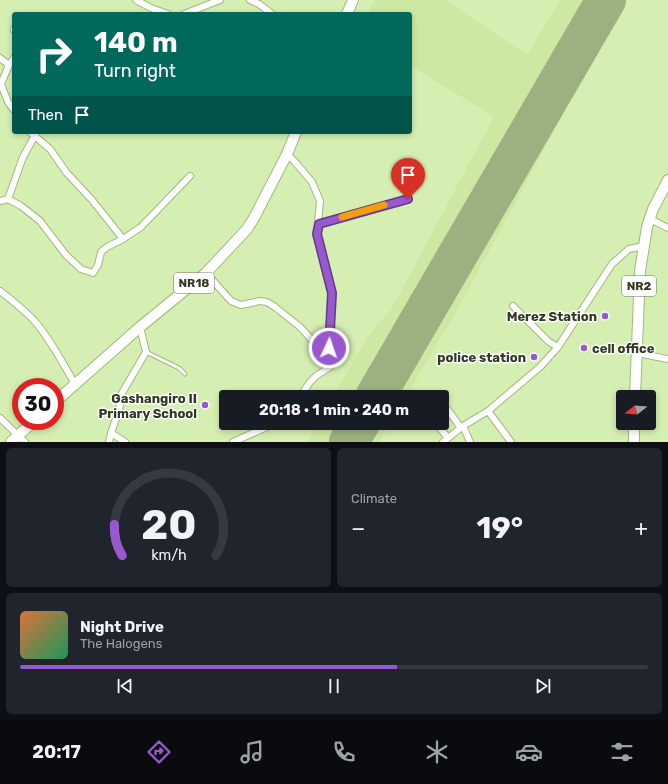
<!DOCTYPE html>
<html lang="en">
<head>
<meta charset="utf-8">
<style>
  body { margin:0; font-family:Rubik,sans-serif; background:#20242c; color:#f1f3f6; height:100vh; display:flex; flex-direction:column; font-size:15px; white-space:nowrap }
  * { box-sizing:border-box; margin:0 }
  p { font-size:13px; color:#9ea1a6 }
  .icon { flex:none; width:22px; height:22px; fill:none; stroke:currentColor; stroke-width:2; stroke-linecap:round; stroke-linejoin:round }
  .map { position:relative; height:442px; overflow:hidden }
  .panel { display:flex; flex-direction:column; gap:6px; padding:6px; background:#0d0f14; flex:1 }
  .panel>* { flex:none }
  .guide { position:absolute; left:12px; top:12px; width:400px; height:122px; border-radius:4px; box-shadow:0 2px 6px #0003; background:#00695c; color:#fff; overflow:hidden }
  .needle { width:26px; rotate:253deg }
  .fabs { position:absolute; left:616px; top:390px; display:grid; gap:8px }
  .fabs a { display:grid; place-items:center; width:40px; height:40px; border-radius:4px; background:#171b24; box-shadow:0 2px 6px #0003; font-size:20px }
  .speed { position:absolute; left:12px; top:378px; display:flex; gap:8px; font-size:20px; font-weight:700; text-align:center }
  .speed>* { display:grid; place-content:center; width:52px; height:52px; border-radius:50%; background:#171b24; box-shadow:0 2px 6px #0003; line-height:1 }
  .speed .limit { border:6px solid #d22; background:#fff; color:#111 }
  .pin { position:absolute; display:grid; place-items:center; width:34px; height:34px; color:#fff; margin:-41px -17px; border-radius:50% 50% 50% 0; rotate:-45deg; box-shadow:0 0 4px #0007 }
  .pin .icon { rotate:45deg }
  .me { position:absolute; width:44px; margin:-22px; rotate:3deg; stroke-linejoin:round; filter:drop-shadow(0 0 3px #0008) }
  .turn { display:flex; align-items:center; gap:14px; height:84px; padding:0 16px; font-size:18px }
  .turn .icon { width:52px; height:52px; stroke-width:2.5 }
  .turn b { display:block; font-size:28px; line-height:34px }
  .then { display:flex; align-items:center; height:38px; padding:0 16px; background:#0003; gap:8px; font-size:15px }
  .big { font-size:30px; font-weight:700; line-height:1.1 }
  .panel .card { flex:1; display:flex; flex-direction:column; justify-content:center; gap:6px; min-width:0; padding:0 14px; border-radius:6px; background:#20242c }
  .panel .dial { align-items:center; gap:0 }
  .dial svg { height:104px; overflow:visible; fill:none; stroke:#363941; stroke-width:7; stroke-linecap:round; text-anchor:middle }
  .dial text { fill:#f1f3f6; stroke:none }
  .song { display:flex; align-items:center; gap:12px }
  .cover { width:48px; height:48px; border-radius:6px; background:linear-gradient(135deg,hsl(20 70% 55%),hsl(150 70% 35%)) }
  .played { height:4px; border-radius:2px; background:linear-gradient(90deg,#9859cf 60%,#363941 60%) }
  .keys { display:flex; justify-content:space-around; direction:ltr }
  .heat { display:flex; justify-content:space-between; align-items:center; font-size:22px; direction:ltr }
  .panel .tiles { flex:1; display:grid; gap:6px; grid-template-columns:1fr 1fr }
  .card:last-child { grid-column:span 2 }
  .trip { position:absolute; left:219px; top:390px; width:230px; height:40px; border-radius:4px; background:#171b24; box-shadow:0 2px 6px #0003; font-weight:700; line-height:40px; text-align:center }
  .tab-bar { display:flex; height:64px; justify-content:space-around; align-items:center; background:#090b0e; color:#9ea1a6 }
  .tab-bar .icon { width:28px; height:28px }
  .tab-bar .current { color:#9859cf }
  .tab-bar b { font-size:18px; color:#f1f3f6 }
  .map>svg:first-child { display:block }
  .built { fill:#cce8a3 }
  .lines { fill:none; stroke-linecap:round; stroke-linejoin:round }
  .runway { stroke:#9cb080; stroke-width:40 }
  .service-casing { stroke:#a1b97d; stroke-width:5 }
  .minor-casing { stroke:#a1b97d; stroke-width:8 }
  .primary-casing { stroke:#a1b97d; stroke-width:12 }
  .trunk-casing { stroke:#a1b97d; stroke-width:12 }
  .service { stroke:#fff; stroke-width:3 }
  .minor { stroke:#fff; stroke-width:6 }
  .primary { stroke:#fff; stroke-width:10 }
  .trunk { stroke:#fff; stroke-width:10 }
  .route-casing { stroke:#633a87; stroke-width:10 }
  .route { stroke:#9859cf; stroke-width:7 }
  .slow { stroke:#f59e0b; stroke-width:7 }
  .poi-dot { fill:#9859cf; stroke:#fff; stroke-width:1.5 }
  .labels { text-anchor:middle; stroke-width:3; stroke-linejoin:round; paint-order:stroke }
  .shield { fill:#fff; stroke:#6e7464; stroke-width:1 }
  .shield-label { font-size:12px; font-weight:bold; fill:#303921 }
  .poi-label { font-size:13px; font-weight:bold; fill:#303921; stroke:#fff; text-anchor:end }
</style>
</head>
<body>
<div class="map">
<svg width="668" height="442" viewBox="0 0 668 442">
  <rect width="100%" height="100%" fill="#d5eeb1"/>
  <path class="built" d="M 375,0 L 445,0 L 527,55 L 560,0 L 625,0 L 456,312 L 406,397 L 333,397 L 367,337 L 389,313 L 397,299 L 494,117 L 410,65 L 410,14 L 368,14 Z
    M 319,423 L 390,423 L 379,442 L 308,442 Z"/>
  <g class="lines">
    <path class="runway" d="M 375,397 L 606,0
      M 349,442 L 360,423"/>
    <g class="service-casing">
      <path id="service" d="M 146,352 L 179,368 L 185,374"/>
    </g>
    <g class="minor-casing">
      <path id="minor" d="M 136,0 L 151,8 L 168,14
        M 250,0 L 259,4 L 272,14
        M 184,14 L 220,0
        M 14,29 L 14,30
        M 0,58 L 9,65 L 1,84 L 8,102 L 14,110
        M 9,65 L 14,58
        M 30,132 L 50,149 L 66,172 L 92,200 L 123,239
        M 287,154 L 295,162 L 312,182 L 320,201 L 317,234 L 332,293 L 329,348 L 334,357 L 333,361 L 330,367 L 316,376 L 310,382 L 300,397
        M 8,199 L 23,157 L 37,132
        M 0,201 L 8,199 L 21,206 L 40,221 L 66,255 L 81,269 L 93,273 L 98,265 L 101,252 L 107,247 L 123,239 L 141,227 L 190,176
        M 650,219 L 668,228
        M 319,224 L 407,199
        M 206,273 L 231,301 L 241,305 L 260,301 L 267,302 L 275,307 L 300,327 L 312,340 L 329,348
        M 0,291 C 13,301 26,311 37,324 C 52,342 63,364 75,384
        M 558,347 L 612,264 L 629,249 L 644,246
        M 637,353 L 668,359
        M 448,410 L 461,428
        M 488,411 L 511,442
        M 0,418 L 25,442
        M 437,423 L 439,427 L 448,438
        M 463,426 L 470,442
        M 111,433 L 125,442
        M 109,442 L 111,433 L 119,410 L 122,393 L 146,352 L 140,327
        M 233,442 L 276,423
        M 443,442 L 463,426 L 488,411 L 540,367 L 558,347 L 549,342 L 513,306"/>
    </g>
    <g class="primary-casing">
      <path id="primary" d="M 347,14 L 353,0
        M 55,402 L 140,327 L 206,273 L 247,229 L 254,218 L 287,154 L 296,132
        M 11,442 L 34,421"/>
    </g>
    <g class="trunk-casing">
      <path id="trunk" d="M 635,397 L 640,271 L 644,246 L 647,227 L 653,209 L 668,180
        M 634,423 L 634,442"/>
    </g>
    <use href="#service" class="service"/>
    <use href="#minor" class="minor"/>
    <use href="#primary" class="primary"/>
    <use href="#trunk" class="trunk"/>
  </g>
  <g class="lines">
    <g class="route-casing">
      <path id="route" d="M 329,348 L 332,293 L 317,234 L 319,224 L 408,199"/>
    </g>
    <use href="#route" class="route"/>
    <path class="slow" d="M 342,217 L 384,205"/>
  </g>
  <g class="poi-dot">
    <circle cx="605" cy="316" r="4"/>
    <circle cx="584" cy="348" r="4"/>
    <circle cx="534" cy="357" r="4"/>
    <circle cx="205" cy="405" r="4"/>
  </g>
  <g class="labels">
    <g class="shield">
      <rect x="174" y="273" width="40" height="20" rx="3"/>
      <rect x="622" y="276" width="34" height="20" rx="3"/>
    </g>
    <g class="shield-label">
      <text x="194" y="287">NR18</text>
      <text x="639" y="290">NR2</text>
    </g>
    <g class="poi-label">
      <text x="597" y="321">Merez Station</text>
      <text x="592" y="353" text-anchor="start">cell office</text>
      <text x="526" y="362">police station</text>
      <text x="197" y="403">Gashangiro II<tspan x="197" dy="15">Primary School</tspan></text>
    </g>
  </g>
</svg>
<div class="fabs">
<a><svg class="needle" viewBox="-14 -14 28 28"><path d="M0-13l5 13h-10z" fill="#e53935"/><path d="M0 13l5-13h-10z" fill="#9ea1a6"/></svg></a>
</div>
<div class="speed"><div class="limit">30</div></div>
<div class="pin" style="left:408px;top:199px;background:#d93025"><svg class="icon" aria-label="arrive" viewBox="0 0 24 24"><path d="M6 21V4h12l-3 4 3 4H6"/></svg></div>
<svg class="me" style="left:329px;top:348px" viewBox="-20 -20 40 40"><circle r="17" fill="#9859cf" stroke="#fff" stroke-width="3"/><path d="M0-11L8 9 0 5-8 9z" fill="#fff"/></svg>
<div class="trip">20:18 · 1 min · 240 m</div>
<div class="guide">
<div class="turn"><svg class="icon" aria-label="right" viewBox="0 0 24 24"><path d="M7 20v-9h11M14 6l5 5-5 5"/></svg><div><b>140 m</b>Turn right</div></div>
<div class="then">Then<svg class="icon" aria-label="arrive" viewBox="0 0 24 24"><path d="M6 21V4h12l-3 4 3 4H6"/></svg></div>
</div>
</div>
<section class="panel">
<div class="tiles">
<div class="card dial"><svg viewBox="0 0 100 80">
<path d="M14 69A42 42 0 1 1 86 69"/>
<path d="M14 69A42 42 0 0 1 8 45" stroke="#9859cf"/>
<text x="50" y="56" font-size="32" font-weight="700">20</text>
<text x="50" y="72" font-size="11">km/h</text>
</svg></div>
<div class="card"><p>Climate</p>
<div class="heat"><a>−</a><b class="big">19°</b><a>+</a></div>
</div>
<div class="card">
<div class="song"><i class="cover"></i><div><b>Night Drive</b><p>The Halogens</p></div></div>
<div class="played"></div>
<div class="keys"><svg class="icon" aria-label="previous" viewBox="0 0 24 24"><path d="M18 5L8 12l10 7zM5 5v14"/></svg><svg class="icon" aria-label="pause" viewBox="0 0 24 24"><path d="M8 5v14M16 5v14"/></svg><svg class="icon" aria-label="next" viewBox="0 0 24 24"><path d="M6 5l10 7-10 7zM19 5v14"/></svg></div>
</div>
</div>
</section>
<nav class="tab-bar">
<b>20:17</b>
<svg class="icon current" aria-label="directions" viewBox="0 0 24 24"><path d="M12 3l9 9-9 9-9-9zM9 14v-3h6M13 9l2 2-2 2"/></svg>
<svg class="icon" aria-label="music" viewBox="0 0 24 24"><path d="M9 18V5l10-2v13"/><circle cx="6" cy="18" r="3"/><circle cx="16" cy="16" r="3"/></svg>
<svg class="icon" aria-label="phone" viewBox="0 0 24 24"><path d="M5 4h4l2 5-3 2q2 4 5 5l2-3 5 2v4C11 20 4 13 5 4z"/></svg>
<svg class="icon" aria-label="climate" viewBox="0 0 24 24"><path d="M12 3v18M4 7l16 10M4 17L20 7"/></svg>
<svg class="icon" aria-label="car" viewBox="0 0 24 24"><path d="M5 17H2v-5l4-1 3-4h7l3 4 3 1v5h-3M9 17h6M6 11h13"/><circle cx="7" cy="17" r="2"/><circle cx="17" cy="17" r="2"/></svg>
<svg class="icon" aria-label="filters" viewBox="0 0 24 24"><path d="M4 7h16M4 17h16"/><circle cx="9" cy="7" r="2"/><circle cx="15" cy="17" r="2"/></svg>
</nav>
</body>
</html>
